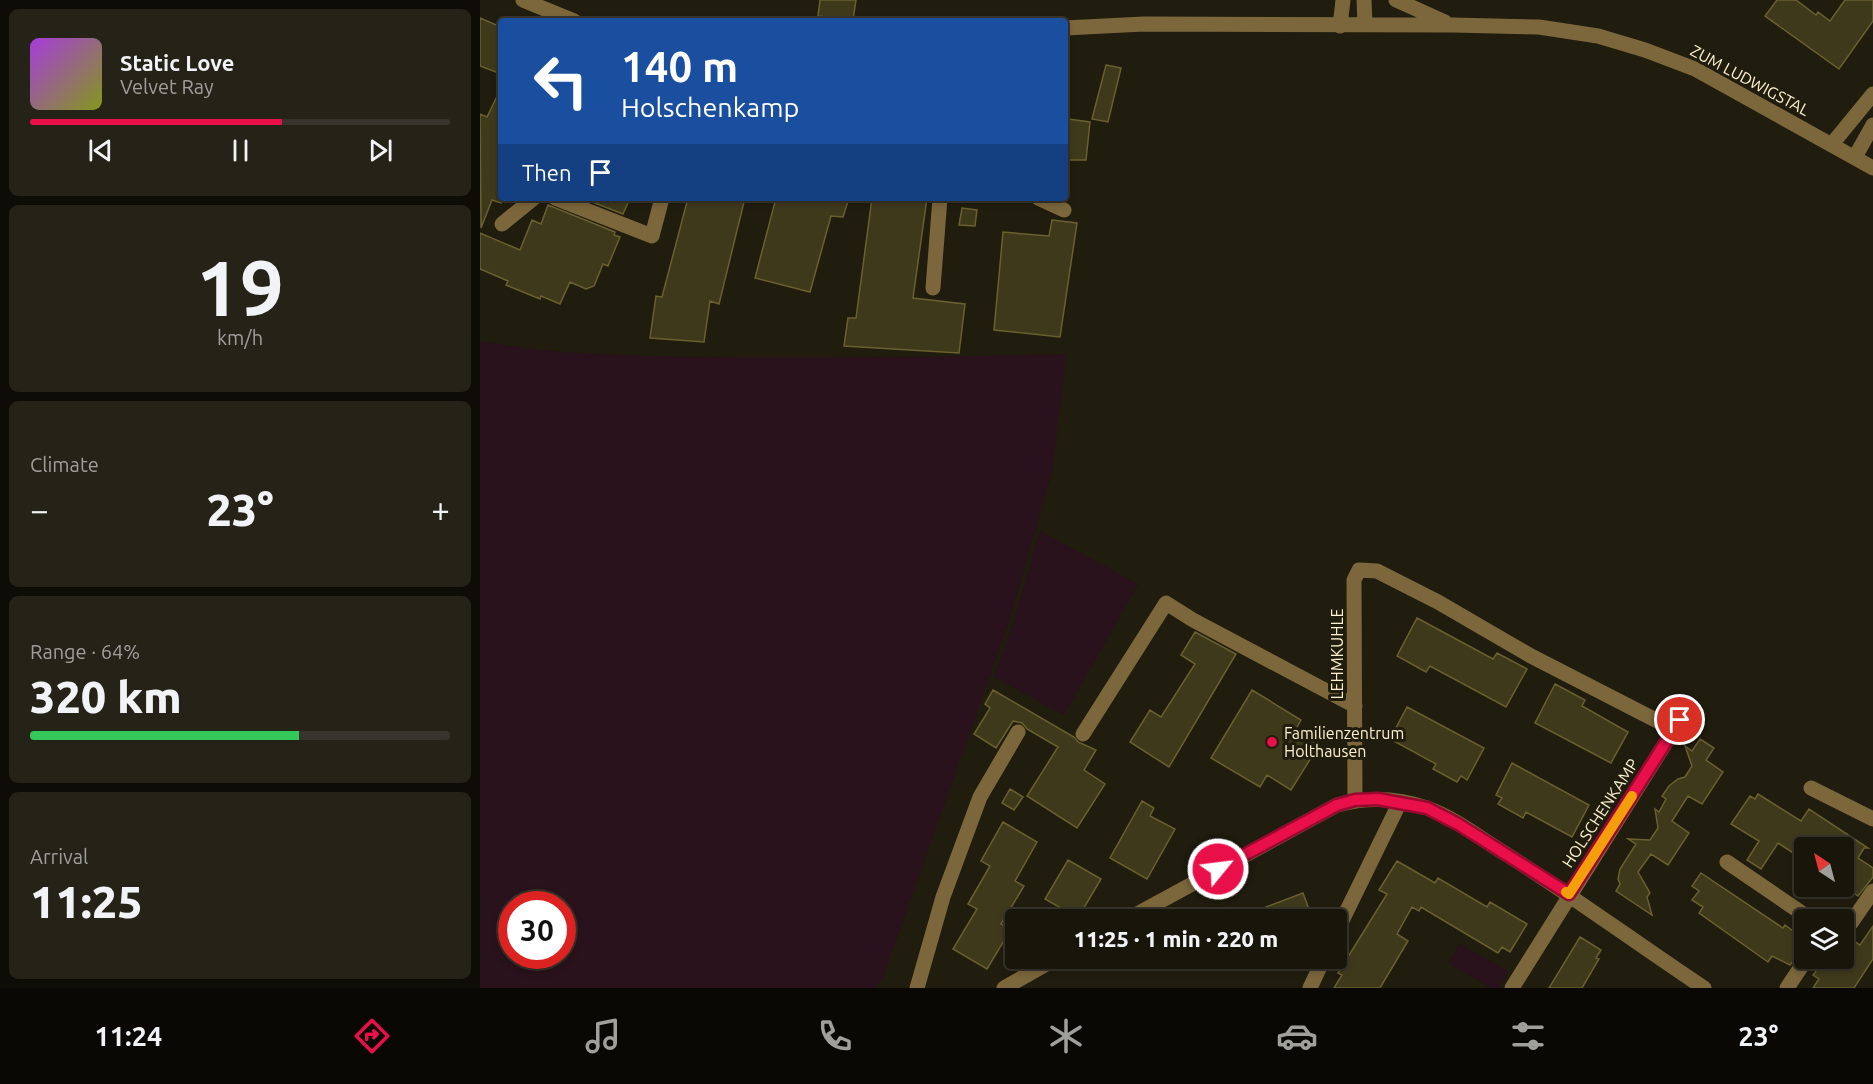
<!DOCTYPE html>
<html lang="en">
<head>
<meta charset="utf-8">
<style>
  body { margin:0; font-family:Ubuntu,sans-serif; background:#252218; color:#f1f3f6; height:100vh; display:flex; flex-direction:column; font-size:22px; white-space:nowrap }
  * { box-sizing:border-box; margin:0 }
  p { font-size:20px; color:#9f9f9c }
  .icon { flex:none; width:33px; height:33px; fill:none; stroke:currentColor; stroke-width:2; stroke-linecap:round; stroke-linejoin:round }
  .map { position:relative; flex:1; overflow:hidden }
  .details { display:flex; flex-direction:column; gap:9px; padding:9px; background:#0d0c06; width:480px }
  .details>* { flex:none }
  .banner { position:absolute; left:18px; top:18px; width:570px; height:183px; border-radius:6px; box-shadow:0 3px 9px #0003,0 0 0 2px #36342b; background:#1a4fa0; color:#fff; overflow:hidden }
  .needle { width:39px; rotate:324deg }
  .buttons { position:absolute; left:1314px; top:837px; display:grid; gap:12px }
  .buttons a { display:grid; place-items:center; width:60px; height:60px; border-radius:6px; background:#18150a; box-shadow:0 3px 9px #0003,0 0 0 2px #36342b; font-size:30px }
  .speed { position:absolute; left:18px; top:891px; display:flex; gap:12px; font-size:30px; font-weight:700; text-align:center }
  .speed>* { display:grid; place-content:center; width:78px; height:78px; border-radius:50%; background:#18150a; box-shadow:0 3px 9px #0003,0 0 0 2px #36342b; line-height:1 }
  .speed .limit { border:9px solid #d22; background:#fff; color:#111 }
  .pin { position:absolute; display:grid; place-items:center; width:51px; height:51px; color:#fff; margin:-26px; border:3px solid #fff; border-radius:50%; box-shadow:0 2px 6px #0007 }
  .me { position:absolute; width:66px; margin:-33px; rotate:61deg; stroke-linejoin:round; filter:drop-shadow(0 0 4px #0008) }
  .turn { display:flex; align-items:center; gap:21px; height:126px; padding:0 24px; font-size:27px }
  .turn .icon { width:78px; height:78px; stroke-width:2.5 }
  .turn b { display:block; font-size:42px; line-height:51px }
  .then { display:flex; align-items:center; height:57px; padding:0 24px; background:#0003; gap:12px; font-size:22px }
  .big { font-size:45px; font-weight:800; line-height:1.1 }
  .details .widget { flex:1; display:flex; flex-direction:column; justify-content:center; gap:9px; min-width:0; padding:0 21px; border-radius:9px; background:#252218 }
  .details .dial { align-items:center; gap:0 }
  .dial b { font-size:78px; line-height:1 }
  .song { display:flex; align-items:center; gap:18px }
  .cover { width:72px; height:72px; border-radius:9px; background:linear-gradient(135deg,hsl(280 70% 55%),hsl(70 70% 35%)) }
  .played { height:6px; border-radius:3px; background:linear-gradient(90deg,#e90f49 60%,#36342b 60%) }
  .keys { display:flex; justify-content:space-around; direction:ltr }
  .heat { display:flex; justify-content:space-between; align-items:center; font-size:33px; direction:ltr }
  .charge { height:9px; border-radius:4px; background:linear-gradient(90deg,#34c759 64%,#36342b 0) }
  .trip { position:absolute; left:525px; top:909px; width:342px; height:60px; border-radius:6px; background:#18150a; box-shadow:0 3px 9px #0003,0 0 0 2px #36342b; font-weight:800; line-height:60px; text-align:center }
  .menu { display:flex; height:96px; justify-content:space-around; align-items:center; background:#0a0804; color:#9f9f9c }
  .menu .icon { width:42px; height:42px }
  .menu .active { color:#e90f49 }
  .menu b { font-size:27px; color:#f1f3f6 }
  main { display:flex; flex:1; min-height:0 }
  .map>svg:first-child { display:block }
  .green { fill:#29121b; fill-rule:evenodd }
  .building { fill:#3f391c; stroke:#6a602f; stroke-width:1.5 }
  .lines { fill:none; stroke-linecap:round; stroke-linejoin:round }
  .minor { stroke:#7c673c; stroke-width:15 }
  .route-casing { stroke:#970a2f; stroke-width:15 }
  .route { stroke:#e90f49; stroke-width:10 }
  .slow { stroke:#f59e0b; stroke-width:10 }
  .poi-dot { fill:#e90f49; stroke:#201c0e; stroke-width:2 }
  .labels { text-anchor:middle; stroke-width:6; stroke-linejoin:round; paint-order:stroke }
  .street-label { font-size:16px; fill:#fcf1d0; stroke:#201c0e }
  .poi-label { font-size:16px; fill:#fcf1d0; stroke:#201c0e; text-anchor:start }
</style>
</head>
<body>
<main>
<section class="details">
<div class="widget">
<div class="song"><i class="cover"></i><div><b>Static Love</b><p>Velvet Ray</p></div></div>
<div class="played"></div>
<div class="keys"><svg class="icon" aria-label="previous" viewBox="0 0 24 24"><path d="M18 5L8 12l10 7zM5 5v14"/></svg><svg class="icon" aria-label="pause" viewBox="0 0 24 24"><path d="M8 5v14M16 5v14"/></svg><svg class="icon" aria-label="next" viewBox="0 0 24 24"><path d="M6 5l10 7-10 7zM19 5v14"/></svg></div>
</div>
<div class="widget dial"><b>19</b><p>km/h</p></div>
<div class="widget"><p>Climate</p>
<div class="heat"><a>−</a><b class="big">23°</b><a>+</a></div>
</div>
<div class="widget"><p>Range · 64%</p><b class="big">320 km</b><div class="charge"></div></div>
<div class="widget"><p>Arrival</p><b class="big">11:25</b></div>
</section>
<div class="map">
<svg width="1393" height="988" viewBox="0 0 1393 988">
  <rect width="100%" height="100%" fill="#201c0e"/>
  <path class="green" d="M 0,341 C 84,357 173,356 259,357 C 368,357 477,357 587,354 L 572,471 L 529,622 L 402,980 L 396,988 L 0,988 ZM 32,904 L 82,904 L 82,956 L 32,956 Z
    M 560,531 L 658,584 L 584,715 L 514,677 L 533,624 Z
    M 980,944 L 1029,972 L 1019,988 L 1011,988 L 968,963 Z"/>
  <path class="building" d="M 340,0 L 376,0 L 373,20 L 338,16 Z
    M 1297,0 L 1316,0 L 1336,15 L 1338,12 L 1350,21 L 1365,0 L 1393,0 L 1393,21 L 1359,69 L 1285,16 Z
    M 0,18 L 21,27 L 21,74 L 0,66 Z
    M 626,65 L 641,68 L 628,122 L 612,119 Z
    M 21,88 L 21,203 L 12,200 L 1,228 L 0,114 L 7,117 Z
    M 588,119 L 610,122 L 606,160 L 585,160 L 585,122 Z
    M 102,198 L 150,198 L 143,214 Z
    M 208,198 L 265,198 L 239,304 L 230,301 L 224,342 L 170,338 L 176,296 L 182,297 Z
    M 296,198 L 369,198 L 363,217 L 351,216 L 330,292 L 275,278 Z
    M 392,198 L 447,198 L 433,298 L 485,304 L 479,353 L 364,346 L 368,318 L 376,318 Z
    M 68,205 L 135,232 L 134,235 L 140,237 L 128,266 L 123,264 L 114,286 L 106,289 L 90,282 L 80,304 L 61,296 L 60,299 L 26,285 L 28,281 L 0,269 L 0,233 L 40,250 L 52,220 L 61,224 Z
    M 482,208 L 497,210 L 495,226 L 479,225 Z
    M 572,220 L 597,223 L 580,337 L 514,330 L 523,232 L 569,236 Z
    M 937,618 L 1013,659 L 1017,653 L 1047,669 L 1026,707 L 950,666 L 946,672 L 917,656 Z
    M 715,632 L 756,654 L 689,767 L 650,742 L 670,710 L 681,717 L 715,664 L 701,655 Z
    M 1075,684 L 1105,700 L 1102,706 L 1148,732 L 1131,763 L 1055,723 Z
    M 513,690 L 594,737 L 598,742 L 616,750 L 604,770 L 625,784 L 597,828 L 547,796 L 578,747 L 547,729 L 542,723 L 533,721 L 516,748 L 494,734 L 510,708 L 505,704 Z
    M 772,690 L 821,720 L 815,731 L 839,745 L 811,790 L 787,775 L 780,787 L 731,758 Z
    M 927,707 L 1004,748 L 987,780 L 981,776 L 977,782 L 953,769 L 956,764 L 910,739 Z
    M 1220,739 L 1234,748 L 1226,760 L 1243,772 L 1222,804 L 1208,796 L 1192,821 L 1209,833 L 1188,865 L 1171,854 L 1158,872 L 1170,893 L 1167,897 L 1172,915 L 1136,891 L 1140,884 L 1138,879 L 1140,869 L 1156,844 L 1148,839 L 1170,840 L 1178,828 L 1175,809 L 1179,812 L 1186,799 L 1182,796 L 1189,786 L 1198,779 L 1205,777 L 1212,766 L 1205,746 L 1212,751 Z
    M 1032,763 L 1109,805 L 1092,837 L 1046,812 L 1043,818 L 1018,804 L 1022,798 L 1016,795 Z
    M 530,789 L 543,797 L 534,810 L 522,803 Z
    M 1278,794 L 1321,821 L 1329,809 L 1388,848 L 1384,848 L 1378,858 L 1393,868 L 1393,877 L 1378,896 L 1364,886 L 1364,848 L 1324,848 L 1324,860 L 1298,843 L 1281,869 L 1267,860 L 1279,841 L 1251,824 L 1270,796 L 1275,799 Z
    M 662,801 L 674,808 L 670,816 L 695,829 L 667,879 L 630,858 Z
    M 523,822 L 557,842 L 535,881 L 544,886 L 521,924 L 531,929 L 507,969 L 473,949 L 497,909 L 488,904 L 510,866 L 501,861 Z
    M 588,860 L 621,879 L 598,918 L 565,899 Z
    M 917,861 L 955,883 L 958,878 L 1007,907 L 1010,902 L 1047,924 L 1030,952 L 1022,947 L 1018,953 L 941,907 L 939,911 L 932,907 L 917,934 L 928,941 L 900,988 L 854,988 L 862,975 L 858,973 L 907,894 L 899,890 Z
    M 1221,873 L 1303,928 L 1305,925 L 1324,939 L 1324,949 L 1319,953 L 1310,965 L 1292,956 L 1288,962 L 1219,913 L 1223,907 L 1212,900 L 1219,891 L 1212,886 Z
    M 823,893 L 833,920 L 757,920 L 757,918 Z
    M 1393,926 L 1393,959 L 1374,988 L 1333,988 L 1339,979 L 1333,975 L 1346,958 L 1364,958 L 1364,934 L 1380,945 Z
    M 1100,937 L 1121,950 L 1116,958 L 1119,959 L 1102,988 L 1069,988 Z"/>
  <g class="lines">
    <path class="minor" d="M 43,0 L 94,21
      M 884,0 L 885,25
      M 916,0 L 965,22
      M 860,26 L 863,0
      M 585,28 L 664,24 L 973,25 L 1059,27 L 1118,36 L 1165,50 L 1215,69 L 1393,168
      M 1352,144 L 1393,94
      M 1375,157 L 1393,125
      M 75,198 L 172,236 L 182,198
      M 558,198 L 584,210
      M 22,224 L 54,198
      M 453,288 L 460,198
      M 603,734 L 686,603 L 713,620 L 875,706
      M 1331,788 L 1393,819
      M 875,800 L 874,580 L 879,570 L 897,571 L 958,602 L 1051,656 L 1195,730
      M 1247,862 L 1332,920
      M 646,920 L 857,805 C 886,797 918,798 947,808 C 975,818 1001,839 1026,854 C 1094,897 1158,944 1224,988
      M 1364,925 L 1371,923 L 1393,891
      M 856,933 L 920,802
      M 437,988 L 463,897 L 500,797 L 538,732
      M 524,988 L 577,958
      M 830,988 L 844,958
      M 1032,988 L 1200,720
      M 1307,988 L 1327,958"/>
  </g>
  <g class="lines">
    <g class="route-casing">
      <path id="route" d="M 738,869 L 857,805 L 875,800 L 898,799 L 947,808 L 978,824 L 1089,894 L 1200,720"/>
    </g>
    <use href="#route" class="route"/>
    <path class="slow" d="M 1086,892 L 1089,894 L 1152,796"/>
  </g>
  <circle class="poi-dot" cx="792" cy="742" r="6"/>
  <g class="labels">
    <g class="street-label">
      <text transform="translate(1270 80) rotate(28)" y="6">ZUM LUDWIGSTAL</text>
      <text transform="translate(857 654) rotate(-90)" y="6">LEHMKUHLE</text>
      <text transform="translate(1120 813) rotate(-57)" y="6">HOLSCHENKAMP</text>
    </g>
    <g class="poi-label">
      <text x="804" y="739">Familienzentrum<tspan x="804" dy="18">Holthausen</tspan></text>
    </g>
  </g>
</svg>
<div class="buttons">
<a><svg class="needle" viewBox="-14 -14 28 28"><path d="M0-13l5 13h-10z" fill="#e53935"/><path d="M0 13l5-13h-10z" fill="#9f9f9c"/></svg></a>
<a><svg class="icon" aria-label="layers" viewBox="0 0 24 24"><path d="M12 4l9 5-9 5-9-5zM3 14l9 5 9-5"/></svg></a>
</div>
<div class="speed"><div class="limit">30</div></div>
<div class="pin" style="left:1200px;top:720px;background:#d93025"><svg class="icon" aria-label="arrive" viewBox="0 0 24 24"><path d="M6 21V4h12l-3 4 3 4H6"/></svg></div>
<svg class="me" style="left:738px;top:869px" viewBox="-20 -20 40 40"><circle r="17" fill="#e90f49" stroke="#fff" stroke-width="3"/><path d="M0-11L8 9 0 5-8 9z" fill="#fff"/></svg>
<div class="trip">11:25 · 1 min · 220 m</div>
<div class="banner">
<div class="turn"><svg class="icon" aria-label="left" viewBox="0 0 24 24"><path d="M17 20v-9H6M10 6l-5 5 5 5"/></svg><div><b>140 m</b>Holschenkamp</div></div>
<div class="then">Then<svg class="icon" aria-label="arrive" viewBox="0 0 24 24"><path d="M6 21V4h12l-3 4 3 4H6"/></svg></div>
</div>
</div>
</main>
<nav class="menu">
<b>11:24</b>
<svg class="icon active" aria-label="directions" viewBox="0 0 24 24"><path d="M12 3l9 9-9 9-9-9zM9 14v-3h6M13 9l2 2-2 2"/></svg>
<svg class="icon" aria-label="music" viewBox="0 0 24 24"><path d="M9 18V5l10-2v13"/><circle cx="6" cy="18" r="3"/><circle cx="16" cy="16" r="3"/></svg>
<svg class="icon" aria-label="phone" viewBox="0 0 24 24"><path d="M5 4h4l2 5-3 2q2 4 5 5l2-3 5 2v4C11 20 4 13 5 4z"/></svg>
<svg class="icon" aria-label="climate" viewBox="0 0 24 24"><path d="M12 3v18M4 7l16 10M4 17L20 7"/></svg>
<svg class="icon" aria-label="car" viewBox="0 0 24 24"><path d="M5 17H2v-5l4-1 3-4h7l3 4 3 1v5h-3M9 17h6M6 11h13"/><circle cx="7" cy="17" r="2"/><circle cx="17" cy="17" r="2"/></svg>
<svg class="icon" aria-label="filters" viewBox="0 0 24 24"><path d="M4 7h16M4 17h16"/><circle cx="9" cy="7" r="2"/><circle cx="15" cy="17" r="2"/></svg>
<b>23°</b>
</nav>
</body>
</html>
